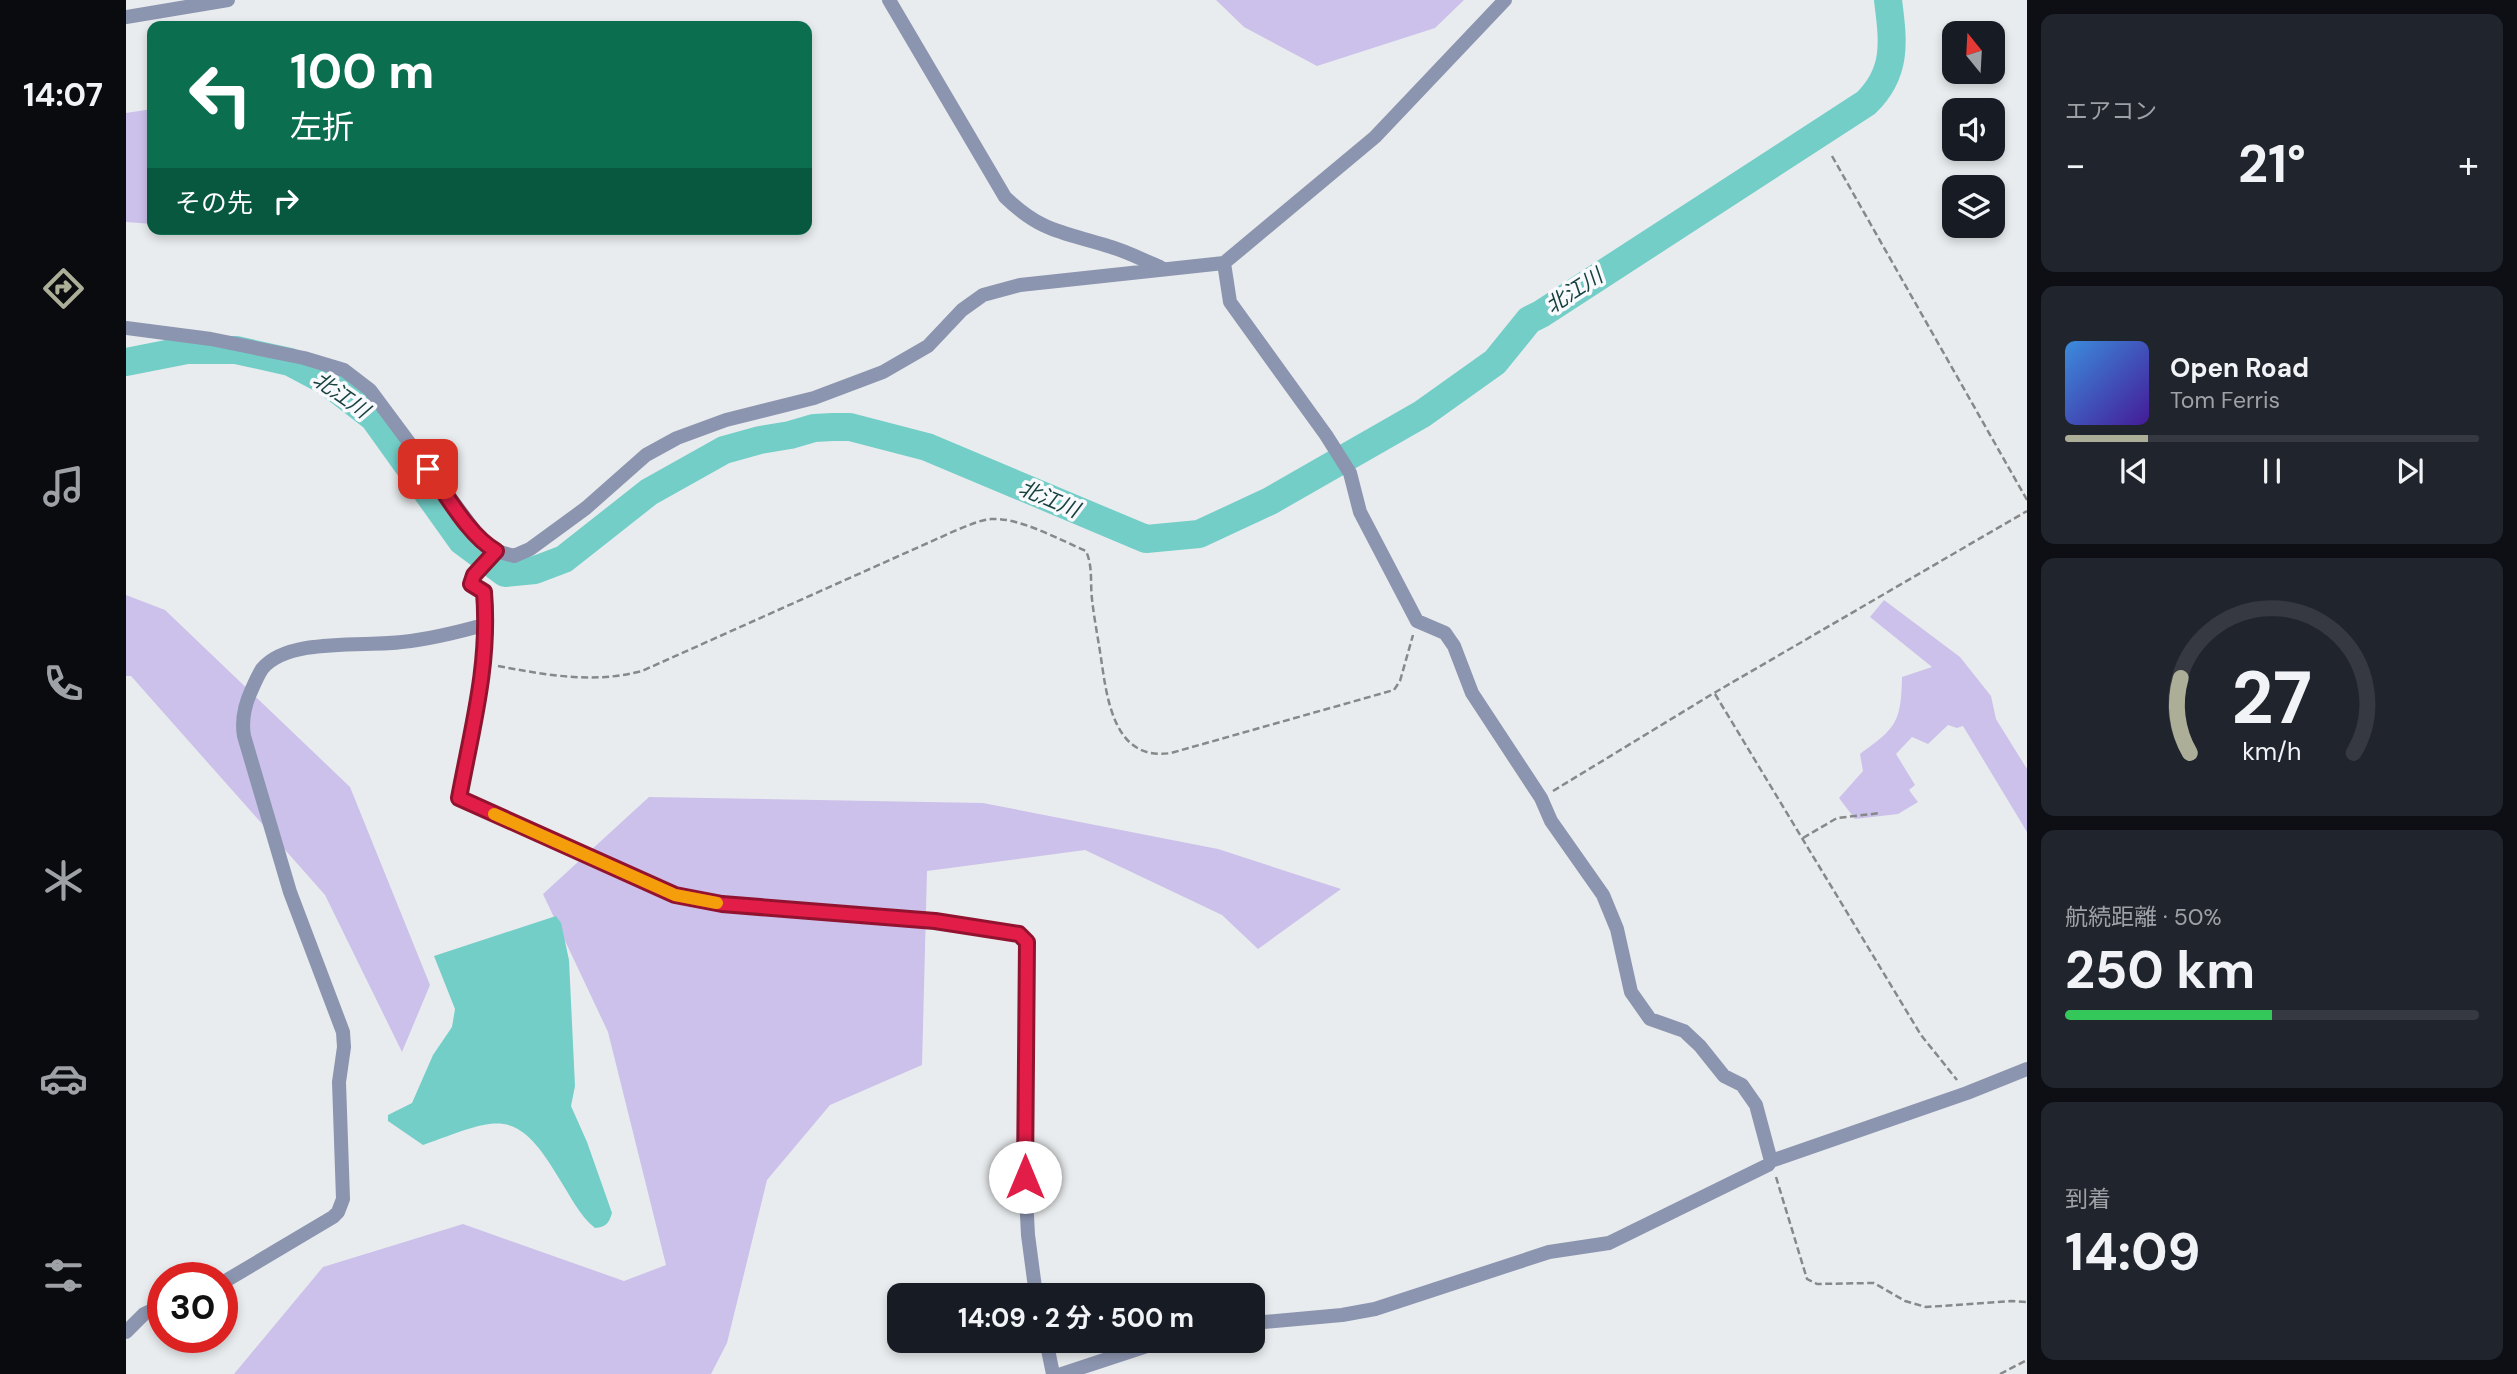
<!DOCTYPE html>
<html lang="ja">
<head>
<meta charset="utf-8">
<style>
  body { margin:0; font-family:"DM Sans","Noto Sans JP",sans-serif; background:#20242c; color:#f1f3f6; height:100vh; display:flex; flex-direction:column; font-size:26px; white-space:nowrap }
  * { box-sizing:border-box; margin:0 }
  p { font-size:23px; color:#9ea1a6 }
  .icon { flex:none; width:38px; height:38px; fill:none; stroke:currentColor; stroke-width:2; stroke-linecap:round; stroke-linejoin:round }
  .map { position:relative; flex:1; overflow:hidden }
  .sheet { display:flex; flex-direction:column; gap:14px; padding:14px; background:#0d0f14; width:490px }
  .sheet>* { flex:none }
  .banner { position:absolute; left:21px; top:21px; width:665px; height:214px; border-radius:14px; box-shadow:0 4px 10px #0003; background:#0b6e4f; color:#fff; overflow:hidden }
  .needle { width:46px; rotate:342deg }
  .tools { position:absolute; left:1816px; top:21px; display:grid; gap:14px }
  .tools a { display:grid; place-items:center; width:63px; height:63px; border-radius:14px; background:#171b24; box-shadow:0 4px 10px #0003; font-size:35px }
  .speed { position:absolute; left:21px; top:1262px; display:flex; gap:14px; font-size:35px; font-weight:700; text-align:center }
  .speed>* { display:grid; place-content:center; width:91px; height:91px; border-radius:50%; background:#171b24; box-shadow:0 4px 10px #0003; line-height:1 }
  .speed .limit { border:10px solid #d22; background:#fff; color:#111 }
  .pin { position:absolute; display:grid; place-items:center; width:60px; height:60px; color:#fff; margin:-30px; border-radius:14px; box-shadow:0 4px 10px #0006 }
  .me { position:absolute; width:77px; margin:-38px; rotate:0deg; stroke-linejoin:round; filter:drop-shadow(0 0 5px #0008) }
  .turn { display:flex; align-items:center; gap:24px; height:147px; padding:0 28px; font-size:32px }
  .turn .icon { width:91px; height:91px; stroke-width:2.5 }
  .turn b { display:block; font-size:49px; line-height:60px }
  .then { display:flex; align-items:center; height:66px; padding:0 28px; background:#0003; gap:14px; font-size:26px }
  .big { font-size:52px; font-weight:700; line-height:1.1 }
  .sheet .widget { flex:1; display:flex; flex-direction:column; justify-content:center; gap:10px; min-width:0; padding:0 24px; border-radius:14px; background:#20242c }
  .sheet .dial { align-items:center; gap:0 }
  .dial svg { height:182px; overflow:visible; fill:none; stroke:#363941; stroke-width:7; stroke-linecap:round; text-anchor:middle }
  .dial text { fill:#f1f3f6; stroke:none }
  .song { display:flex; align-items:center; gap:21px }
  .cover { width:84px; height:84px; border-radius:10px; background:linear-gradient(135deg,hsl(210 70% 55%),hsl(260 70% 35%)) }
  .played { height:7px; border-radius:4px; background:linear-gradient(90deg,#acae98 20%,#363941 20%) }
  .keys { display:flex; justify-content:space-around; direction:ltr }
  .heat { display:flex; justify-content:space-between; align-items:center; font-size:38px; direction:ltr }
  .charge { height:10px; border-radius:5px; background:linear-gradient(90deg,#34c759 50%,#363941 0) }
  .trip { position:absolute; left:761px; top:1283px; width:378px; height:70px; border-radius:14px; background:#171b24; box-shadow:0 4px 10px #0003; font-weight:700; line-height:70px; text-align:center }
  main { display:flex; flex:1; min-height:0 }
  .menu { display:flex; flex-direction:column; width:126px; justify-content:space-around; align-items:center; background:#090b0e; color:#9ea1a6 }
  .menu .icon { width:49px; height:49px }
  .menu .on { color:#acae98 }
  .menu b { font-size:32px; color:#f1f3f6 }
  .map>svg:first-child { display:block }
  .green { fill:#ccc1ea }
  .water { fill:#73cec8 }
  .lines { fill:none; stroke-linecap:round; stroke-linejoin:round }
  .river { stroke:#73cec8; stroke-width:28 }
  .path { stroke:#87888a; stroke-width:2.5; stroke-dasharray:7 3.5; stroke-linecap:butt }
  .minor { stroke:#8c95af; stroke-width:14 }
  .route-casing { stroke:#92132f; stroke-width:18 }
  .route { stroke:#e11d48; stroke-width:12 }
  .slow { stroke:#f59e0b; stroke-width:12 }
  .labels { text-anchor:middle; stroke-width:7; stroke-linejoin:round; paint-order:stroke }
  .water-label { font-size:21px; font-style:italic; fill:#184240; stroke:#f7f9fc }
</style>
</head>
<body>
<main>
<nav class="menu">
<b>14:07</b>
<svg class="icon on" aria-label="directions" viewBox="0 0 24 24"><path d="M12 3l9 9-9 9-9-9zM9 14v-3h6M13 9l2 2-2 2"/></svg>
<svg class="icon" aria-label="music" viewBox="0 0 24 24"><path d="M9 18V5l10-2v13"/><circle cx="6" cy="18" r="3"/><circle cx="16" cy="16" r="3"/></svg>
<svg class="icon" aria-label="phone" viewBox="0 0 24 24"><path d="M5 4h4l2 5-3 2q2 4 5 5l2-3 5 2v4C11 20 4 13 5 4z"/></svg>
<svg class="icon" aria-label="climate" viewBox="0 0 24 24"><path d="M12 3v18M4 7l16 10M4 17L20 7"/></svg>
<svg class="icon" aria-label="car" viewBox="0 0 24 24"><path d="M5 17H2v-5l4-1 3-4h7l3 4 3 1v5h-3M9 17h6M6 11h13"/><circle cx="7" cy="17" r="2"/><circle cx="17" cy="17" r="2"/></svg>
<svg class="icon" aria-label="filters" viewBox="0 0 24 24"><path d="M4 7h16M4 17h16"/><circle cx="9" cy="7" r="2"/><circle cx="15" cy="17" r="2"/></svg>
</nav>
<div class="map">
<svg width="1901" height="1374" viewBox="0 0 1901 1374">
  <rect width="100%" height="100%" fill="#e9ecee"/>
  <path class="green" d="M 1090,0 L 1338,0 L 1309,28 L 1191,66 L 1118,27 Z
    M 26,109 L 26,224 L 0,222 L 0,113 Z
    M 118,229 L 304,229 L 302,232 Z
    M 0,595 L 39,610 L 224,787 L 304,985 L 276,1052 L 199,895 L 5,676 L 0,676 Z
    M 1758,600 L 1834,657 L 1865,696 L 1870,719 L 1901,769 L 1901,832 L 1837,726 L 1831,728 L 1822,725 L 1802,744 L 1786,737 L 1770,754 L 1789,785 L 1783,790 L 1792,802 L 1772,814 L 1729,819 L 1713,798 L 1737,771 L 1734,754 C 1770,728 1775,723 1776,677 L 1806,667 L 1744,617 Z
    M 523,797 L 857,803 L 1092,849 L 1215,889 L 1132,949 L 1096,915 L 959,850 L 801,871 L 796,1065 L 704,1105 L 641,1180 L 601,1343 L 585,1374 L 108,1374 L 197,1267 L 337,1224 L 498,1281 L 540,1265 L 482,1032 L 417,894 Z"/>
  <path class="water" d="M 430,916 L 435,923 L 443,960 L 449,1086 L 445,1106 L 461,1142 L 486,1213 C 483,1223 480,1227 469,1228 C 453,1215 445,1197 434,1180 C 389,1103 371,1119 297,1145 L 262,1121 L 262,1115 L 286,1103 L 307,1055 L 326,1027 L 329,1009 L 308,956 Z"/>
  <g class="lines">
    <path class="river" d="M 0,362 L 61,350 L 110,350 L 164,362 L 200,381 L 248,418 L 336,541 L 379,573 L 409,570 L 438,559 L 523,492 L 598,450 L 634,440 L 664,435 L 688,428 L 707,427 L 724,427 L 801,447 L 1020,539 L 1073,534 L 1144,501 L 1296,414 L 1369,362 L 1403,320 L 1415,314 L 1740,103 C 1772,72 1767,40 1762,0"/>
    <path class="path" d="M 1706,156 L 1901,500
      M 372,666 C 421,675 467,684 516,671 L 833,529 C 844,525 854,520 865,519 C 893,517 934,540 960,551 C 967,567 964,582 966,599 C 968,618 972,638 975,658 C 981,699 988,762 1045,753 L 1268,690 L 1274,681 L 1287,635
      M 1589,694 L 1795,1035 L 1831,1080
      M 1427,791 L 1588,693 L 1901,511
      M 1677,838 L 1711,818 L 1755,813
      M 1650,1177 L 1681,1279 L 1691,1284 L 1748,1283 L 1779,1301 L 1800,1307 L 1886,1301 L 1901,1302
      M 1874,1374 L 1901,1360"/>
    <path class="minor" d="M 763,0 L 879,197 C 915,232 937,232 982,246 C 1000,251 1017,260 1034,267
      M 0,17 L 102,0
      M 1098,263 L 1104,302 L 1200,435 L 1224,473 L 1234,512 L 1291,621 L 1319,633 L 1328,646 L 1346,693 L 1415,798 L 1425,821 L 1477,895 L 1491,929 L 1505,992 L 1524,1019 L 1558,1031 L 1574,1046 L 1598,1076 L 1616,1085 L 1630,1105 L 1645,1161
      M 0,328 L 85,339 L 178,358 L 218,370 L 244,390 L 360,546 L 370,551 L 388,556 L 404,549 L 460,508 L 520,455 L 551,438 L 600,420 L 688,398 L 757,372 L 802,346 L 836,310 L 857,295 L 894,285 L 1098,263 L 1249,137 L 1379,0
      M 370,551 L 348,575 L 345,584 L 358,592 C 364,662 346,730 333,798 L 549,895 L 595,903 L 809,921 L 893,934 L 901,942 L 899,1177 L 902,1235 L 910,1295
      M 96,1283 L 207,1217 L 212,1212 L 217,1199 L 213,1082 L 218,1047 L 217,1032 L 164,892 L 118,736 C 115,719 119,704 126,689 C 129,682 132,675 136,669 C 162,637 239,647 276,642 C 305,639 333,632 361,624
      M 1127,1323 L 1216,1315 L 1249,1309 L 1423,1252 L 1483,1243 L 1642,1165 L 1645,1161 L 1841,1093 L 1901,1069
      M 0,1332 L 18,1314 L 37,1305
      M 920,1340 L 927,1374
      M 936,1374 L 1039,1340"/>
  </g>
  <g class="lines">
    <g class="route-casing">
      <path id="route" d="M 302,469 C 320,494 343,536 370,551 L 348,575 L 345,584 L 358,592 C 364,664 346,728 333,798 L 549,895 L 596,904 L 809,921 L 893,934 L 901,942 L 899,1177"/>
    </g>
    <use href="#route" class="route"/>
    <path class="slow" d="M 368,814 L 549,895 L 591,903"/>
  </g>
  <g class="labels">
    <g class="water-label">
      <text transform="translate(1448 291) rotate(-33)" y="7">北江川</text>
      <text transform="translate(215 395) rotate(35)" y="7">北江川</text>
      <text transform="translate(923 499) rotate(23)" y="7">北江川</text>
    </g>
  </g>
</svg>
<div class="tools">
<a><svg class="needle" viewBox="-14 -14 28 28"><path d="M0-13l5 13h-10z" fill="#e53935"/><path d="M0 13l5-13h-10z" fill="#9ea1a6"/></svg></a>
<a><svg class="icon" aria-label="sound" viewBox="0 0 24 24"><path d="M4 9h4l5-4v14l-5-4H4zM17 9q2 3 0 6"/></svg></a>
<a><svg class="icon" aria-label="layers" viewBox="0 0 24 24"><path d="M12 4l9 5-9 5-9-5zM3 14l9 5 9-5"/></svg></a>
</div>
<div class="speed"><div class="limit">30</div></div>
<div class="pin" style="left:302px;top:469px;background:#d93025"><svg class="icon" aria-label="arrive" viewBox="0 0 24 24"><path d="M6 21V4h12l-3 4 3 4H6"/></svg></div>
<svg class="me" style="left:899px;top:1177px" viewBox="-20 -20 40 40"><circle r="19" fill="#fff"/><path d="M0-13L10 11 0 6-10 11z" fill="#e11d48"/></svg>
<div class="trip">14:09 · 2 分 · 500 m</div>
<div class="banner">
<div class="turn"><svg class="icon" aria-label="left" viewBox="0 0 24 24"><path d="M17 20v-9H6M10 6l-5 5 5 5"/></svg><div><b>100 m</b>左折</div></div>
<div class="then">その先<svg class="icon" aria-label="right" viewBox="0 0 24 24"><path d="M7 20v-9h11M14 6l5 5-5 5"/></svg></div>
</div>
</div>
<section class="sheet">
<div class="widget"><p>エアコン</p>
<div class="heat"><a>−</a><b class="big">21°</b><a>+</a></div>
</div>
<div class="widget">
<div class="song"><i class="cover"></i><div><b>Open Road</b><p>Tom Ferris</p></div></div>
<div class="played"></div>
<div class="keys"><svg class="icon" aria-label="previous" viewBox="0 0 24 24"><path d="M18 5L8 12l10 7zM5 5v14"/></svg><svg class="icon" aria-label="pause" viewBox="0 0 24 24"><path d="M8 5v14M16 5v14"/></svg><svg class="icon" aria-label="next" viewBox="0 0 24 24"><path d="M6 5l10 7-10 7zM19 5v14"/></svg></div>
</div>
<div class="widget dial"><svg viewBox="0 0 100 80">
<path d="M14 69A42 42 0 1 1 86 69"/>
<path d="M14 69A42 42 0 0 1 10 36" stroke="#acae98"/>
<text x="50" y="56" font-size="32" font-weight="700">27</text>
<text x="50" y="72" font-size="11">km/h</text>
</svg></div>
<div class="widget"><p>航続距離 · 50%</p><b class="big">250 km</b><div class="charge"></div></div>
<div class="widget"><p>到着</p><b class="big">14:09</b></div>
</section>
</main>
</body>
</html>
